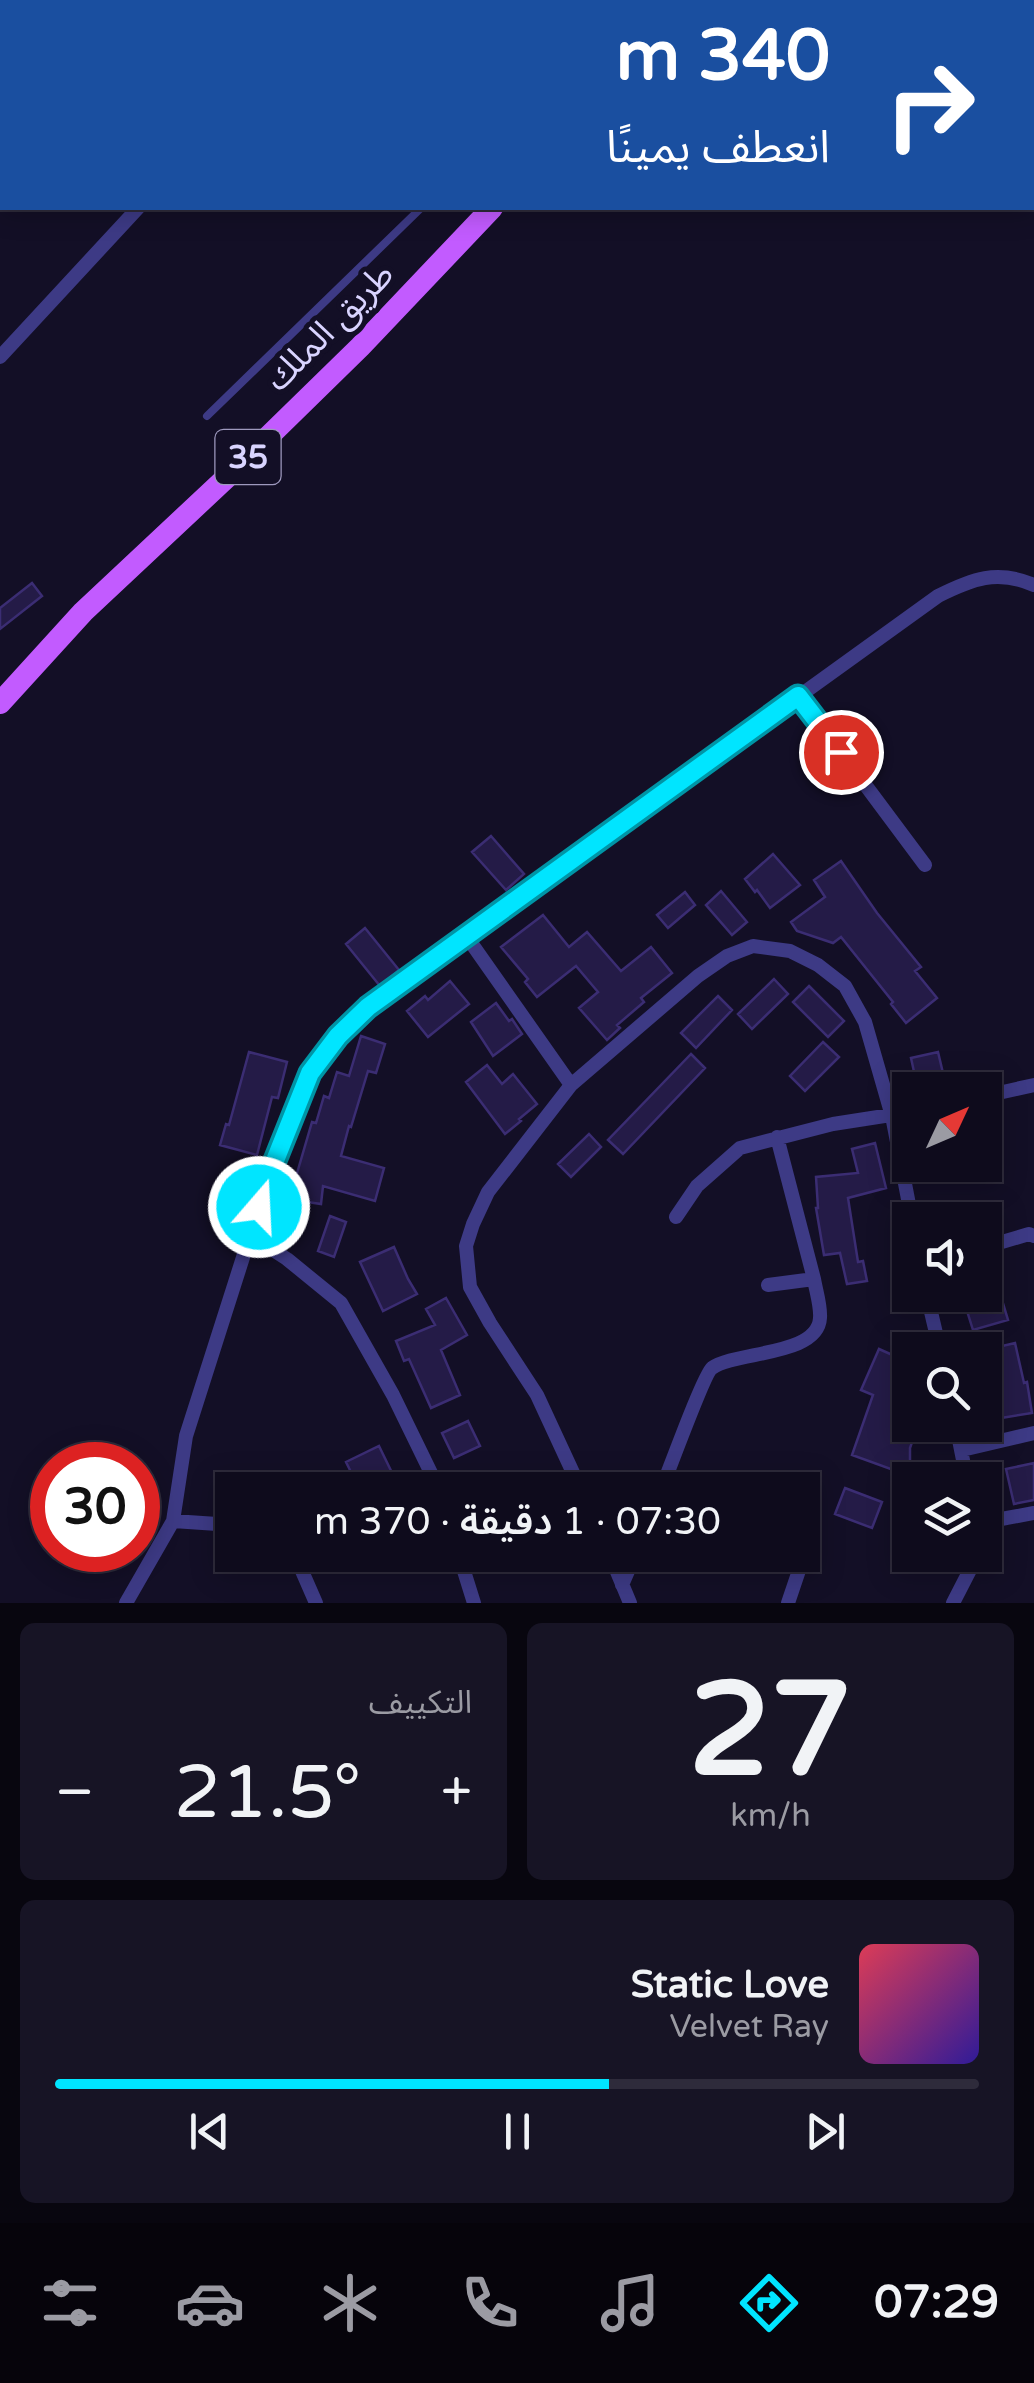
<!DOCTYPE html>
<html lang="ar">
<head>
<meta charset="utf-8">
<style>
  body { margin:0; font-family:"Varela Round","Noto Sans Arabic",sans-serif; background:#171425; color:#f1f3f6; direction:rtl; height:100vh; display:flex; flex-direction:column; font-size:38px; white-space:nowrap }
  * { box-sizing:border-box; margin:0 }
  p { font-size:32px; color:#9b9ba3 }
  .icon { flex:none; width:55px; height:55px; fill:none; stroke:currentColor; stroke-width:2; stroke-linecap:round; stroke-linejoin:round }
  .map { position:relative; height:1603px; overflow:hidden; direction:ltr }
  .panel { display:flex; flex-direction:column; gap:20px; padding:20px; background:#08060f; flex:1 }
  .panel>* { flex:none }
  .top-card { position:absolute; left:0px; top:0px; width:1035px; height:210px; box-shadow:0 5px 25px #0003,0 0 0 2px #2e2b3b; direction:rtl; background:#1a4fa0; color:#fff; overflow:hidden }
  .needle { width:65px; rotate:46deg }
  .fabs { position:absolute; left:892px; top:1072px; display:grid; gap:20px }
  .fabs a { display:grid; place-items:center; width:110px; height:110px; border-radius:0px; background:#0e0b1c; box-shadow:0 5px 25px #0003,0 0 0 2px #2e2b3b; font-size:50px }
  .speed { position:absolute; left:30px; top:1442px; display:flex; gap:20px; font-size:50px; font-weight:700; text-align:center }
  .speed>* { display:grid; place-content:center; width:130px; height:130px; border-radius:50%; background:#0e0b1c; box-shadow:0 5px 25px #0003,0 0 0 2px #2e2b3b; line-height:1 }
  .speed .limit { border:15px solid #d22; background:#fff; color:#111 }
  .pin { position:absolute; display:grid; place-items:center; width:85px; height:85px; color:#fff; margin:-42px; border:5px solid #fff; border-radius:50%; box-shadow:0 2px 10px #0007 }
  .me { position:absolute; width:110px; margin:-55px; rotate:19deg; stroke-linejoin:round; filter:drop-shadow(0 0 8px #0008) }
  .turn { display:flex; align-items:center; gap:35px; height:210px; padding:0 40px; font-size:45px }
  .turn .icon { width:130px; height:130px; stroke-width:2.5 }
  .turn b { display:block; font-size:70px; line-height:85px }
  .big { font-size:75px; font-weight:600; line-height:1.1 }
  .panel .tile { flex:1; display:flex; flex-direction:column; justify-content:center; gap:15px; min-width:0; padding:0 35px; border-radius:15px; background:#171425 }
  .panel .dial { align-items:center; gap:0 }
  .dial b { font-size:130px; line-height:1 }
  .song { display:flex; align-items:center; gap:30px }
  .cover { width:120px; height:120px; border-radius:15px; background:linear-gradient(135deg,hsl(350 70% 55%),hsl(250 70% 35%)) }
  .played { height:10px; border-radius:5px; background:linear-gradient(90deg,#00e5ff 60%,#2e2b3b 60%) }
  .keys { display:flex; justify-content:space-around; direction:ltr }
  .heat { display:flex; justify-content:space-between; align-items:center; font-size:55px; direction:ltr }
  .panel .tiles { flex:1; display:grid; gap:20px; grid-template-columns:1fr 1fr }
  .tile:last-child { grid-column:span 2 }
  .trip { position:absolute; left:215px; top:1472px; width:605px; height:100px; border-radius:0px; background:#0e0b1c; box-shadow:0 5px 25px #0003,0 0 0 2px #2e2b3b; font-weight:600; line-height:100px; text-align:center; direction:rtl }
  .tabs { display:flex; height:160px; justify-content:space-around; align-items:center; background:#06040b; color:#9b9ba3 }
  .tabs .icon { width:70px; height:70px }
  .tabs .selected { color:#00e5ff }
  .tabs b { font-size:45px; color:#f1f3f6 }
  .map>svg:first-child { display:block }
  .building { fill:#241b47; stroke:#3b2d73; stroke-width:2.5 }
  .lines { fill:none; stroke-linecap:round; stroke-linejoin:round }
  .lane { stroke:#3d3a85; stroke-width:8 }
  .street { stroke:#3d3a85; stroke-width:14 }
  .primary { stroke:#c25bff; stroke-width:22 }
  .route-casing { stroke:#0095a6; stroke-width:25 }
  .route { stroke:#00e5ff; stroke-width:18 }
  .labels { text-anchor:middle; stroke-width:10; stroke-linejoin:round; paint-order:stroke }
  .shield { fill:#130f26; stroke:#9e99be; stroke-width:2.5 }
  .shield-label { font-size:32px; font-weight:bold; fill:#d9d4ff }
  .street-label { font-size:35px; fill:#d9d4ff; stroke:#130f26 }
</style>
</head>
<body>
<div class="map">
<svg width="1034" height="1603" viewBox="0 0 1034 1603">
  <rect width="100%" height="100%" fill="#130f26"/>
  <path class="building" d="M 32,583 L 42,596 L 0,629 L 0,608 Z
    M 491,836 L 524,874 L 506,890 L 472,852 Z
    M 773,854 L 800,885 L 770,908 L 757,890 L 755,892 L 745,879 Z
    M 841,861 L 877,913 L 921,967 L 915,971 L 937,998 L 906,1023 L 891,1004 L 893,1002 L 841,937 L 833,943 L 797,931 L 791,922 L 825,897 L 814,880 Z
    M 721,891 L 747,922 L 732,935 L 706,905 Z
    M 685,892 L 695,905 L 668,928 L 657,915 Z
    M 543,915 L 569,947 L 587,932 L 621,971 L 651,947 L 672,973 L 641,998 L 644,1002 L 617,1025 L 620,1028 L 607,1040 L 579,1008 L 598,992 L 576,966 L 537,997 L 525,982 L 528,979 L 501,947 Z
    M 365,928 L 399,970 L 380,986 L 346,944 Z
    M 774,979 L 788,994 L 752,1029 L 738,1014 Z
    M 450,981 L 469,1004 L 428,1037 L 407,1011 L 425,996 L 428,1000 Z
    M 809,986 L 844,1021 L 828,1037 L 793,1002 Z
    M 718,996 L 732,1010 L 696,1048 L 681,1033 Z
    M 496,1003 L 509,1021 L 512,1019 L 522,1034 L 493,1056 L 471,1022 Z
    M 361,1036 L 385,1044 L 376,1073 L 368,1071 L 351,1127 L 349,1126 L 341,1156 L 384,1168 L 375,1201 L 323,1186 L 321,1204 L 287,1199 L 290,1179 L 295,1180 L 312,1122 L 316,1123 L 324,1096 L 329,1098 L 337,1072 L 349,1076 Z
    M 823,1042 L 839,1057 L 805,1091 L 790,1076 Z
    M 249,1052 L 287,1062 L 278,1098 L 272,1097 L 257,1155 L 220,1145 L 226,1124 L 229,1125 Z
    M 938,1052 L 947,1090 L 918,1090 L 911,1058 Z
    M 691,1054 L 705,1068 L 623,1154 L 608,1140 Z
    M 487,1065 L 502,1084 L 513,1074 L 537,1104 L 519,1119 L 521,1121 L 505,1134 L 466,1082 Z
    M 589,1134 L 601,1147 L 571,1177 L 558,1164 Z
    M 875,1143 L 886,1188 L 848,1198 L 858,1262 L 863,1261 L 867,1281 L 847,1284 L 840,1253 L 824,1255 L 816,1208 L 818,1208 L 816,1177 L 858,1173 L 852,1149 Z
    M 330,1216 L 346,1222 L 334,1257 L 318,1251 Z
    M 394,1247 L 408,1279 L 417,1294 L 383,1311 L 360,1262 Z
    M 996,1280 L 1008,1320 L 973,1330 L 962,1295 L 985,1295 L 985,1283 Z
    M 446,1298 L 467,1335 L 441,1350 L 460,1395 L 431,1408 L 409,1359 L 404,1361 L 396,1341 L 435,1325 L 426,1309 Z
    M 1015,1343 L 1024,1383 L 1027,1382 L 1032,1413 L 1001,1418 L 993,1373 L 985,1375 L 985,1350 Z
    M 879,1349 L 906,1361 L 908,1367 L 910,1367 L 910,1390 L 897,1420 L 917,1428 L 910,1448 L 910,1476 L 852,1455 L 873,1395 L 861,1390 Z
    M 468,1421 L 480,1446 L 454,1458 L 442,1433 Z
    M 379,1446 L 395,1479 L 371,1490 L 360,1490 L 346,1462 Z
    M 1034,1463 L 1034,1500 L 1014,1504 L 1006,1469 Z
    M 845,1488 L 882,1502 L 872,1528 L 835,1514 Z"/>
  <g class="lines">
    <path class="lane" d="M 207,416 L 421,208"/>
    <path class="street" d="M 33,2 L 36,0
      M 321,2 L 323,0
      M 0,34 L 2,32
      M 0,357 L 138,208
      M 799,696 L 925,865
      M 467,937 L 571,1085
      M 985,1096 L 1034,1085
      M 676,1217 L 697,1186 L 740,1148 L 833,1124 L 910,1112
      M 250,1235 L 287,1259 L 341,1303 L 393,1395 L 432,1475 L 437,1490
      M 985,1247 L 1029,1234 L 1034,1236
      M 768,1285 L 814,1279 L 777,1137
      M 927,1295 L 940,1350
      M 956,1425 L 967,1480
      M 962,1450 L 1034,1433
      M 581,1490 L 537,1395 L 490,1323 L 470,1287 L 466,1246 L 473,1224 L 488,1192 L 571,1085 L 698,976 L 727,956 L 753,946 L 790,951 L 818,965 L 845,986 L 865,1022 L 892,1116 L 912,1220
      M 661,1490 C 668,1473 704,1374 712,1368 C 736,1351 818,1356 820,1318 C 821,1306 816,1291 814,1279
      M 173,1521 L 232,1525
      M 985,1522 L 1034,1513
      M 295,1555 L 316,1603
      M 459,1555 L 474,1603
      M 610,1555 L 630,1603
      M 622,1585 L 635,1555
      M 126,1603 L 173,1521 L 186,1436 L 268,1179 L 310,1073 L 338,1036 L 368,1007 L 938,596 C 972,579 997,569 1034,585
      M 788,1603 L 814,1526
      M 953,1603 L 971,1568 L 973,1555"/>
    <path class="primary" d="M 653,2 L 655,0
      M 0,703 L 83,612 L 226,478 L 360,347 L 492,208"/>
  </g>
  <g class="lines">
    <g class="route-casing">
      <path id="route" d="M 259,1207 L 268,1178 L 310,1073 L 338,1036 L 368,1007 L 798,696 L 841,752"/>
    </g>
    <use href="#route" class="route"/>
  </g>
  <g class="labels">
    <rect class="shield" x="215.5" y="430" width="65" height="54" rx="8"/>
    <g class="shield-label">
      <text x="248" y="468">35</text>
    </g>
    <g class="street-label">
      <text transform="translate(329 326) rotate(-45)" y="12">طريق الملك</text>
    </g>
  </g>
</svg>
<div class="fabs">
<a><svg class="needle" viewBox="-14 -14 28 28"><path d="M0-13l5 13h-10z" fill="#e53935"/><path d="M0 13l5-13h-10z" fill="#9b9ba3"/></svg></a>
<a><svg class="icon" aria-label="sound" viewBox="0 0 24 24"><path d="M4 9h4l5-4v14l-5-4H4zM17 9q2 3 0 6"/></svg></a>
<a><svg class="icon" aria-label="search" viewBox="0 0 24 24"><circle cx="10" cy="10" r="6"/><path d="M15 15l6 6"/></svg></a>
<a><svg class="icon" aria-label="layers" viewBox="0 0 24 24"><path d="M12 4l9 5-9 5-9-5zM3 14l9 5 9-5"/></svg></a>
</div>
<div class="speed"><div class="limit">30</div></div>
<div class="pin" style="left:841px;top:752px;background:#d93025"><svg class="icon" aria-label="arrive" viewBox="0 0 24 24"><path d="M6 21V4h12l-3 4 3 4H6"/></svg></div>
<svg class="me" style="left:259px;top:1207px" viewBox="-20 -20 40 40"><circle r="17" fill="#00e5ff" stroke="#fff" stroke-width="3"/><path d="M0-11L8 9 0 5-8 9z" fill="#fff"/></svg>
<div class="trip">07:30 · 1 دقيقة · 370 m</div>
<div class="top-card">
<div class="turn"><svg class="icon" aria-label="right" viewBox="0 0 24 24"><path d="M7 20v-9h11M14 6l5 5-5 5"/></svg><div><b>340 m</b>انعطف يمينًا</div></div>
</div>
</div>
<section class="panel">
<div class="tiles">
<div class="tile dial"><b>27</b><p>km/h</p></div>
<div class="tile"><p>التكييف</p>
<div class="heat"><a>−</a><b class="big">21.5°</b><a>+</a></div>
</div>
<div class="tile">
<div class="song"><i class="cover"></i><div><b>Static Love</b><p>Velvet Ray</p></div></div>
<div class="played"></div>
<div class="keys"><svg class="icon" aria-label="previous" viewBox="0 0 24 24"><path d="M18 5L8 12l10 7zM5 5v14"/></svg><svg class="icon" aria-label="pause" viewBox="0 0 24 24"><path d="M8 5v14M16 5v14"/></svg><svg class="icon" aria-label="next" viewBox="0 0 24 24"><path d="M6 5l10 7-10 7zM19 5v14"/></svg></div>
</div>
</div>
</section>
<nav class="tabs">
<b>07:29</b>
<svg class="icon selected" aria-label="directions" viewBox="0 0 24 24"><path d="M12 3l9 9-9 9-9-9zM9 14v-3h6M13 9l2 2-2 2"/></svg>
<svg class="icon" aria-label="music" viewBox="0 0 24 24"><path d="M9 18V5l10-2v13"/><circle cx="6" cy="18" r="3"/><circle cx="16" cy="16" r="3"/></svg>
<svg class="icon" aria-label="phone" viewBox="0 0 24 24"><path d="M5 4h4l2 5-3 2q2 4 5 5l2-3 5 2v4C11 20 4 13 5 4z"/></svg>
<svg class="icon" aria-label="climate" viewBox="0 0 24 24"><path d="M12 3v18M4 7l16 10M4 17L20 7"/></svg>
<svg class="icon" aria-label="car" viewBox="0 0 24 24"><path d="M5 17H2v-5l4-1 3-4h7l3 4 3 1v5h-3M9 17h6M6 11h13"/><circle cx="7" cy="17" r="2"/><circle cx="17" cy="17" r="2"/></svg>
<svg class="icon" aria-label="filters" viewBox="0 0 24 24"><path d="M4 7h16M4 17h16"/><circle cx="9" cy="7" r="2"/><circle cx="15" cy="17" r="2"/></svg>
</nav>
</body>
</html>
